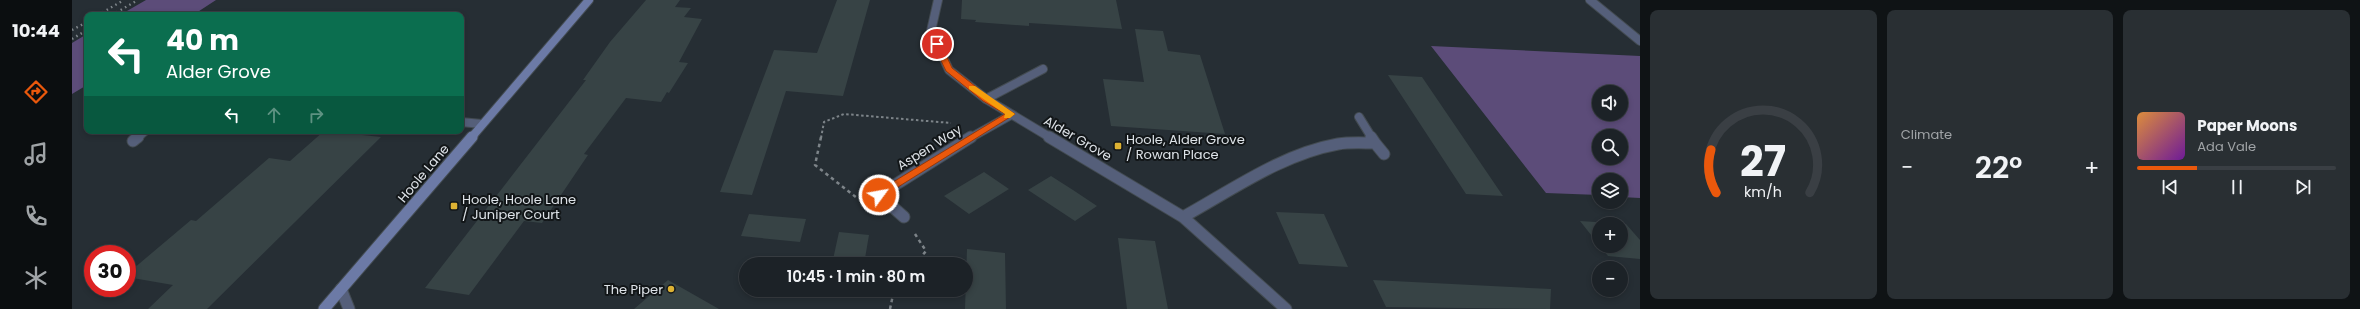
<!DOCTYPE html>
<html lang="en">
<head>
<meta charset="utf-8">
<style>
  body { margin:0; font-family:Poppins,sans-serif; background:#292f33; color:#f1f3f6; height:100vh; display:flex; flex-direction:column; font-size:15px; white-space:nowrap }
  * { box-sizing:border-box; margin:0 }
  p { font-size:13px; color:#a0a4a7 }
  .icon { flex:none; width:22px; height:22px; fill:none; stroke:currentColor; stroke-width:2; stroke-linecap:round; stroke-linejoin:round }
  .map { position:relative; flex:1; overflow:hidden }
  .drawer { display:flex; flex-direction:column; gap:10px; padding:10px; background:#0f1315; width:720px }
  .drawer>* { flex:none }
  .guide { position:absolute; left:12px; top:12px; width:380px; height:122px; border-radius:8px; box-shadow:0 2px 6px #0003,0 0 0 1px #3a3f44; background:#0b6e4f; color:#fff; overflow:hidden }
  .fabs { position:absolute; left:1520px; top:85px; display:grid; gap:8px }
  .fabs a { display:grid; place-items:center; width:36px; height:36px; border-radius:50%; background:#1c2227; box-shadow:0 2px 6px #0003,0 0 0 1px #3a3f44; font-size:20px }
  .speed { position:absolute; left:12px; top:245px; display:flex; gap:8px; font-size:20px; font-weight:700; text-align:center }
  .speed>* { display:grid; place-content:center; width:52px; height:52px; border-radius:50%; background:#1c2227; box-shadow:0 2px 6px #0003,0 0 0 1px #3a3f44; line-height:1 }
  .speed .limit { border:6px solid #d22; background:#fff; color:#111 }
  .pin { position:absolute; display:grid; place-items:center; width:34px; height:34px; color:#fff; margin:-17px; border:2px solid #fff; border-radius:50%; box-shadow:0 1px 4px #0007 }
  .me { position:absolute; width:44px; margin:-22px; rotate:58deg; stroke-linejoin:round; filter:drop-shadow(0 0 3px #0008) }
  .turn { display:flex; align-items:center; gap:14px; height:84px; padding:0 16px; font-size:18px }
  .turn .icon { width:52px; height:52px; stroke-width:2.5 }
  .turn b { display:block; font-size:28px; line-height:34px }
  .lanes { display:flex; align-items:center; height:38px; padding:0 16px; background:#0003; justify-content:center; gap:20px; direction:ltr }
  .lanes .off { opacity:.35 }
  .big { font-size:30px; font-weight:600; line-height:1.1 }
  .drawer .card { flex:1; display:flex; flex-direction:column; justify-content:center; gap:6px; min-width:0; padding:0 14px; border-radius:8px; background:#292f33 }
  .drawer .dial { align-items:center; gap:0 }
  .dial svg { height:104px; overflow:visible; fill:none; stroke:#3a3f44; stroke-width:7; stroke-linecap:round; text-anchor:middle }
  .dial text { fill:#f1f3f6; stroke:none }
  .song { display:flex; align-items:center; gap:12px }
  .cover { width:48px; height:48px; border-radius:6px; background:linear-gradient(135deg,hsl(30 70% 55%),hsl(280 70% 35%)) }
  .played { height:4px; border-radius:2px; background:linear-gradient(90deg,#ea580c 30%,#3a3f44 30%) }
  .keys { display:flex; justify-content:space-around; direction:ltr }
  .heat { display:flex; justify-content:space-between; align-items:center; font-size:22px; direction:ltr }
  .drawer .tiles { flex:1; display:grid; gap:10px; grid-template-columns:repeat(3,1fr) }
  .trip { position:absolute; left:667px; top:257px; width:234px; height:40px; border-radius:20px; background:#1c2227; box-shadow:0 2px 6px #0003,0 0 0 1px #3a3f44; font-weight:600; line-height:40px; text-align:center }
  main { display:flex; flex:1; min-height:0 }
  .menu { display:flex; flex-direction:column; width:72px; justify-content:space-around; align-items:center; background:#0b0e10; color:#a0a4a7 }
  .menu .icon { width:28px; height:28px }
  .menu .active { color:#ea580c }
  .menu b { font-size:18px; color:#f1f3f6 }
  .map>svg:first-child { display:block }
  .green { fill:#5c4c79; fill-rule:evenodd }
  .building { fill:#374345 }
  .lines { fill:none; stroke-linecap:round; stroke-linejoin:round }
  .lane-far1-casing { stroke:#434b51; stroke-width:10 }
  .lane-casing { stroke:#434b51; stroke-width:13 }
  .street-far1-casing { stroke:#434b51; stroke-width:10 }
  .street-casing { stroke:#434b51; stroke-width:13 }
  .secondary-far1-casing { stroke:#434b51; stroke-width:10 }
  .secondary-casing { stroke:#434b51; stroke-width:13 }
  .path-far1 { stroke:#7d8489; stroke-width:2; stroke-dasharray:2.5 2.5; stroke-linecap:butt }
  .path { stroke:#7d8489; stroke-width:2.5; stroke-dasharray:3.5 3.5; stroke-linecap:butt }
  .lane-far1 { stroke:#555f7a; stroke-width:8 }
  .lane { stroke:#555f7a; stroke-width:11 }
  .street-far1 { stroke:#555f7a; stroke-width:8 }
  .street { stroke:#555f7a; stroke-width:11 }
  .secondary-far1 { stroke:#6c7aa6; stroke-width:8 }
  .secondary { stroke:#6c7aa6; stroke-width:11 }
  .rail { stroke:#7f868b; stroke-width:2.5; stroke-dasharray:1.5 3.5; stroke-linecap:butt }
  .route { fill:#ea580c; stroke:#983908 }
  .slow { fill:#f59e0b }
  .poi-dot { fill:#ddb233; stroke:#121618; stroke-width:1.5 }
  .labels { text-anchor:middle; stroke-width:4; stroke-linejoin:round; paint-order:stroke }
  .street-label { font-size:13px; fill:#dee3e8; stroke:#121618 }
  .poi-label { font-size:13px; fill:#dee3e8; stroke:#121618; text-anchor:start }
</style>
</head>
<body>
<main>
<nav class="menu">
<b>10:44</b>
<svg class="icon active" aria-label="directions" viewBox="0 0 24 24"><path d="M12 3l9 9-9 9-9-9zM9 14v-3h6M13 9l2 2-2 2"/></svg>
<svg class="icon" aria-label="music" viewBox="0 0 24 24"><path d="M9 18V5l10-2v13"/><circle cx="6" cy="18" r="3"/><circle cx="16" cy="16" r="3"/></svg>
<svg class="icon" aria-label="phone" viewBox="0 0 24 24"><path d="M5 4h4l2 5-3 2q2 4 5 5l2-3 5 2v4C11 20 4 13 5 4z"/></svg>
<svg class="icon" aria-label="climate" viewBox="0 0 24 24"><path d="M12 3v18M4 7l16 10M4 17L20 7"/></svg>
</nav>
<div class="map">
<svg width="1568" height="309" viewBox="0 0 1568 309">
  <rect width="100%" height="100%" fill="#262e34"/>
  <path class="green" d="M 74,0 L 144,0 L 121,15 L 48,15 Z
    M 15,34 L 15,85 L 0,94 L 0,43 Z
    M 1359,46 L 1568,56 L 1568,198 L 1549,197 L 1549,180 L 1527,180 L 1527,195 L 1474,193 ZM 1527,92 L 1549,92 L 1549,114 L 1527,114 ZM 1527,136 L 1549,136 L 1549,158 L 1527,158 Z"/>
  <path class="building" d="M 574,0 L 608,0 L 603,7 L 619,8 L 612,17 L 630,19 L 607,62 L 616,63 L 597,93 L 595,92 L 589,102 L 554,98 L 512,154 L 516,155 L 470,223 L 452,221 L 397,295 L 353,288 L 514,80 L 511,80 L 538,42 Z
    M 765,0 L 798,0 L 771,96 L 714,91 L 680,195 L 648,192 L 702,50 L 745,53 Z
    M 890,0 L 1044,0 L 1050,29 L 957,23 L 957,26 L 903,22 L 904,20 L 889,19 Z
    M 1063,29 L 1091,31 L 1096,51 L 1128,55 L 1153,134 L 1039,126 L 1031,79 L 1072,82 Z
    M 1316,75 L 1350,77 L 1431,196 L 1394,194 Z
    M 252,131 L 309,137 L 135,309 L 76,309 L 101,285 L 55,277 L 55,274 L 119,220 L 124,221 L 197,158 L 218,161 Z
    M 912,172 L 937,189 L 897,214 L 872,196 Z
    M 979,176 L 1001,190 L 1025,206 L 1003,221 L 956,190 Z
    M 1204,212 L 1252,214 L 1276,267 L 1227,264 Z
    M 677,214 L 734,219 L 728,242 L 669,236 Z
    M 1508,221 L 1554,224 L 1568,240 L 1568,259 L 1536,256 L 1528,246 L 1549,246 L 1549,224 L 1527,224 L 1527,245 Z
    M 767,232 L 797,235 L 792,264 L 760,264 Z
    M 1046,238 L 1083,241 L 1096,309 L 1055,309 Z
    M 895,249 L 933,253 L 934,309 L 893,309 Z
    M 596,280 L 647,309 L 562,309 Z
    M 1301,280 L 1479,289 L 1478,309 L 1314,307 Z"/>
  <g class="lines">
    <g class="lane-far1-casing">
      <path id="lane-far1" d="M 914,99 L 971,69"/>
    </g>
    <g class="lane-casing">
      <path id="lane" d="M 269,289 L 277,309"/>
    </g>
    <g class="street-far1-casing">
      <path id="street-far1" d="M 866,0 L 859,31 L 877,70 L 914,99 L 979,138
        M 1518,0 L 1568,41
        M 1287,117 L 1300,138
        M 389,122 L 410,124
        M 65,138 L 73,131
        M 898,138 L 939,115"/>
    </g>
    <g class="street-casing">
      <path id="street" d="M 977,137 L 1111,217 L 1214,309
        M 1299,137 L 1303,143
        M 61,141 L 66,137
        M 832,217 L 807,195 L 899,137
        M 1111,217 C 1160,190 1210,154 1266,144 C 1278,142 1291,143 1303,143 L 1312,154"/>
    </g>
    <g class="secondary-far1-casing">
      <path id="secondary-far1" d="M 399,138 L 517,0"/>
    </g>
    <g class="secondary-casing">
      <path id="secondary" d="M 252,309 L 400,137"/>
    </g>
    <path class="path-far1" d="M 749,138 L 752,122 L 772,114 L 879,123"/>
    <path class="path" d="M 749,137 L 743,165 L 785,198
      M 843,234 L 854,251 L 843,264
      M 818,309 L 822,290"/>
    <use href="#lane-far1" class="lane-far1"/>
    <use href="#lane" class="lane"/>
    <use href="#street-far1" class="street-far1"/>
    <use href="#street" class="street"/>
    <use href="#secondary-far1" class="secondary-far1"/>
    <use href="#secondary" class="secondary"/>
    <path class="rail" d="M 26,15 L 52,0
      M 40,15 L 66,0
      M 0,30 L 15,22
      M 0,39 L 15,30"/>
  </g>
  <path class="route" d="M 865,42 L 869,44 L 880,68 L 917,97 L 943,114 L 810,197 L 803,197 L 803,193 L 933,114 L 911,101 L 874,71 L 861,44 Z"/>
  <path class="slow" d="M 897,86 L 903,86 L 943,114 L 938,118 L 932,118 L 933,114 L 897,89 Z"/>
  <g class="poi-dot">
    <rect x="1042" y="142" width="8" height="8" rx="2"/>
    <rect x="378" y="202" width="8" height="8" rx="2"/>
    <circle cx="599" cy="289" r="4"/>
  </g>
  <g class="labels">
    <g class="street-label">
      <text transform="translate(1006 138) rotate(30)" y="5">Alder Grove</text>
      <text transform="translate(857 147) rotate(-32)" y="5">Aspen Way</text>
      <text transform="translate(351 173) rotate(-50)" y="5">Hoole Lane</text>
    </g>
    <g class="poi-label">
      <text x="1054" y="144">Hoole, Alder Grove<tspan x="1054" dy="15">/ Rowan Place</tspan></text>
      <text x="390" y="204">Hoole, Hoole Lane<tspan x="390" dy="15">/ Juniper Court</tspan></text>
      <text x="591" y="294" text-anchor="end">The Piper</text>
    </g>
  </g>
</svg>
<div class="fabs">
<a><svg class="icon" aria-label="sound" viewBox="0 0 24 24"><path d="M4 9h4l5-4v14l-5-4H4zM17 9q2 3 0 6"/></svg></a>
<a><svg class="icon" aria-label="search" viewBox="0 0 24 24"><circle cx="10" cy="10" r="6"/><path d="M15 15l6 6"/></svg></a>
<a><svg class="icon" aria-label="layers" viewBox="0 0 24 24"><path d="M12 4l9 5-9 5-9-5zM3 14l9 5 9-5"/></svg></a>
<a>+</a>
<a>−</a>
</div>
<div class="speed"><div class="limit">30</div></div>
<div class="pin" style="left:865px;top:44px;background:#d93025"><svg class="icon" aria-label="arrive" viewBox="0 0 24 24"><path d="M6 21V4h12l-3 4 3 4H6"/></svg></div>
<svg class="me" style="left:807px;top:195px" viewBox="-20 -20 40 40"><circle r="17" fill="#ea580c" stroke="#fff" stroke-width="3"/><path d="M0-11L8 9 0 5-8 9z" fill="#fff"/></svg>
<div class="trip">10:45 · 1 min · 80 m</div>
<div class="guide">
<div class="turn"><svg class="icon" aria-label="left" viewBox="0 0 24 24"><path d="M17 20v-9H6M10 6l-5 5 5 5"/></svg><div><b>40 m</b>Alder Grove</div></div>
<div class="lanes"><svg class="icon" aria-label="left" viewBox="0 0 24 24"><path d="M17 20v-9H6M10 6l-5 5 5 5"/></svg><svg class="icon off" aria-label="ahead" viewBox="0 0 24 24"><path d="M12 20V5M6 11l6-6 6 6"/></svg><svg class="icon off" aria-label="right" viewBox="0 0 24 24"><path d="M7 20v-9h11M14 6l5 5-5 5"/></svg></div>
</div>
</div>
<section class="drawer">
<div class="tiles">
<div class="card dial"><svg viewBox="0 0 100 80">
<path d="M14 69A42 42 0 1 1 86 69"/>
<path d="M14 69A42 42 0 0 1 10 36" stroke="#ea580c"/>
<text x="50" y="56" font-size="32" font-weight="700">27</text>
<text x="50" y="72" font-size="11">km/h</text>
</svg></div>
<div class="card"><p>Climate</p>
<div class="heat"><a>−</a><b class="big">22°</b><a>+</a></div>
</div>
<div class="card">
<div class="song"><i class="cover"></i><div><b>Paper Moons</b><p>Ada Vale</p></div></div>
<div class="played"></div>
<div class="keys"><svg class="icon" aria-label="previous" viewBox="0 0 24 24"><path d="M18 5L8 12l10 7zM5 5v14"/></svg><svg class="icon" aria-label="pause" viewBox="0 0 24 24"><path d="M8 5v14M16 5v14"/></svg><svg class="icon" aria-label="next" viewBox="0 0 24 24"><path d="M6 5l10 7-10 7zM19 5v14"/></svg></div>
</div>
</div>
</section>
</main>
</body>
</html>
